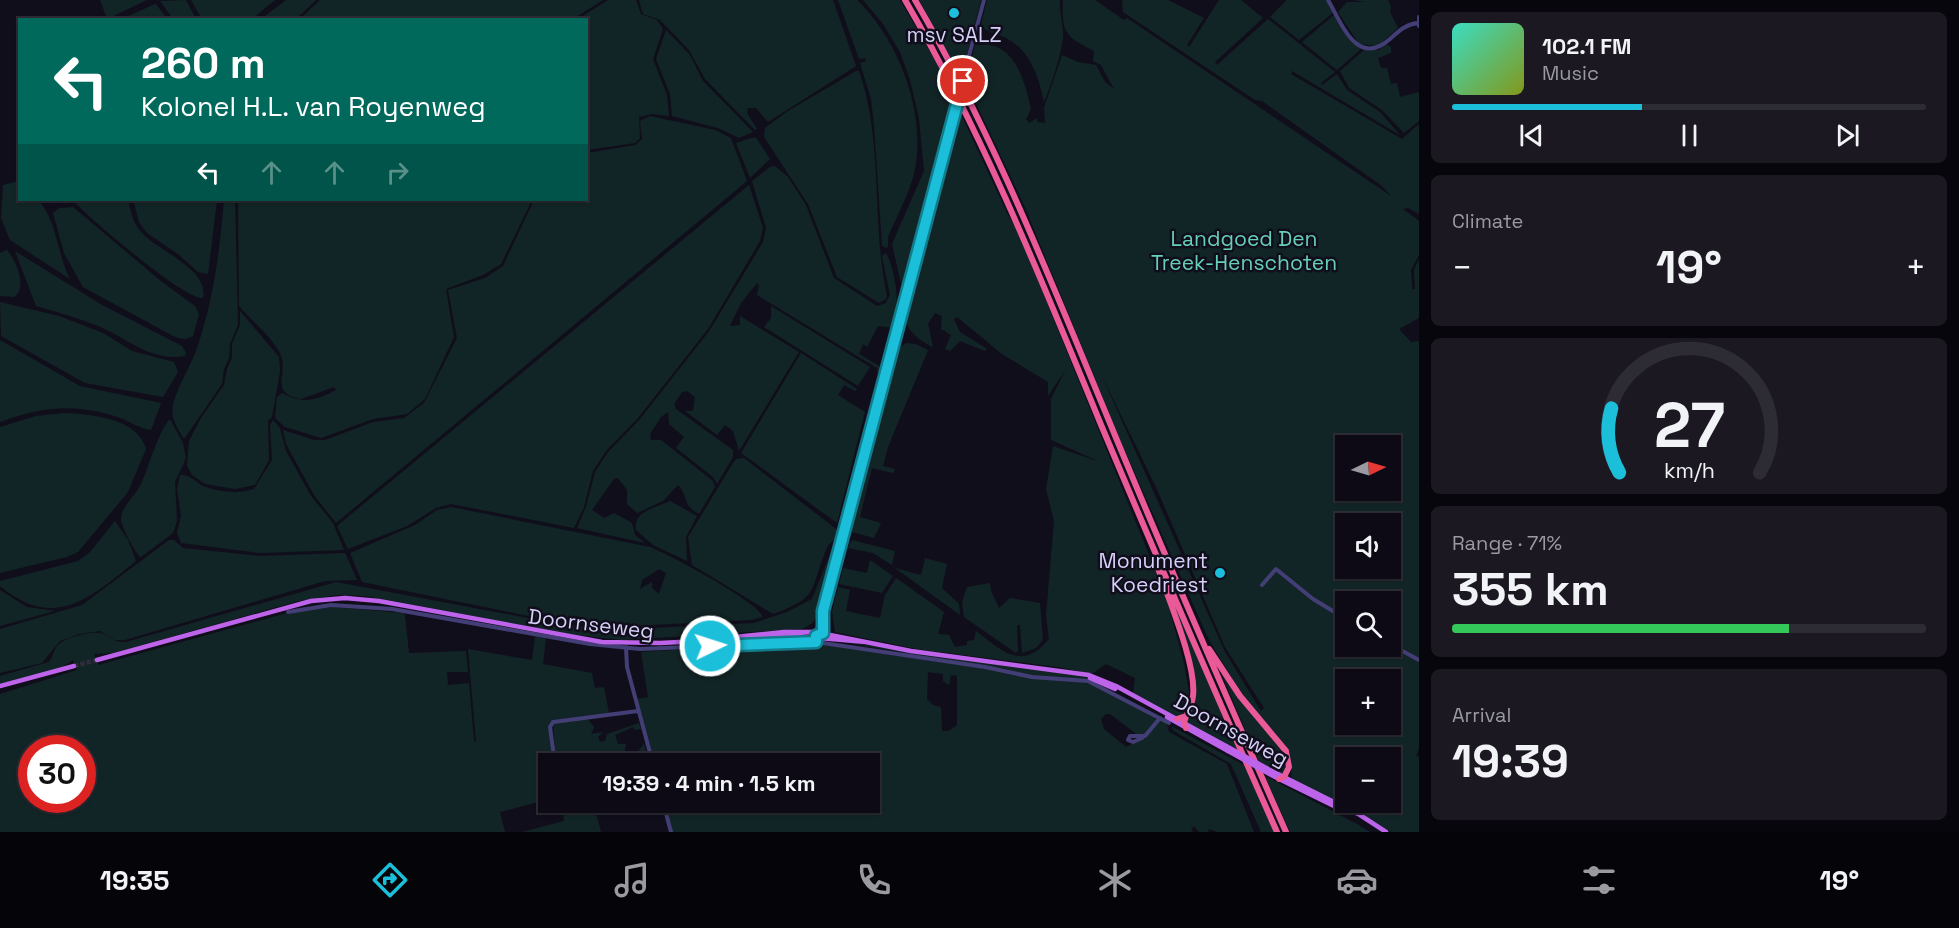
<!DOCTYPE html>
<html lang="en">
<head>
<meta charset="utf-8">
<style>
  body { margin:0; font-family:"Space Grotesk",sans-serif; background:#1b1822; color:#f1f3f6; height:100vh; display:flex; flex-direction:column; font-size:22px; white-space:nowrap }
  * { box-sizing:border-box; margin:0 }
  p { font-size:20px; color:#9a9aa0 }
  .icon { flex:none; width:33px; height:33px; fill:none; stroke:currentColor; stroke-width:2; stroke-linecap:round; stroke-linejoin:round }
  .map { position:relative; flex:1; overflow:hidden }
  .details { display:flex; flex-direction:column; gap:12px; padding:12px; background:#07060c; width:540px }
  .details>* { flex:none }
  .banner { position:absolute; left:18px; top:18px; width:570px; height:183px; border-radius:0px; box-shadow:0 2px 4px #0004,0 0 0 2px #2d2b34; background:#00695c; color:#fff; overflow:hidden }
  .needle { width:39px; rotate:85deg }
  .controls { position:absolute; left:1335px; top:435px; display:grid; gap:12px }
  .controls a { display:grid; place-items:center; width:66px; height:66px; border-radius:0px; background:#0d0a15; box-shadow:0 2px 4px #0004,0 0 0 2px #2d2b34; font-size:30px }
  .speed { position:absolute; left:18px; top:735px; display:flex; gap:12px; font-size:30px; font-weight:700; text-align:center }
  .speed>* { display:grid; place-content:center; width:78px; height:78px; border-radius:50%; background:#0d0a15; box-shadow:0 2px 4px #0004,0 0 0 2px #2d2b34; line-height:1 }
  .speed .limit { border:9px solid #d22; background:#fff; color:#111 }
  .pin { position:absolute; display:grid; place-items:center; width:51px; height:51px; color:#fff; margin:-26px; border:3px solid #fff; border-radius:50%; box-shadow:0 2px 6px #0007 }
  .me { position:absolute; width:66px; margin:-33px; rotate:86deg; stroke-linejoin:round; filter:drop-shadow(0 0 4px #0008) }
  .turn { display:flex; align-items:center; gap:21px; height:126px; padding:0 24px; font-size:27px }
  .turn .icon { width:78px; height:78px; stroke-width:2.5 }
  .turn b { display:block; font-size:42px; line-height:51px }
  .lanes { display:flex; align-items:center; height:57px; padding:0 24px; background:#0003; justify-content:center; gap:30px; direction:ltr }
  .lanes .off { opacity:.35 }
  .big { font-size:45px; font-weight:600; line-height:1.1 }
  .details .widget { flex:1; display:flex; flex-direction:column; justify-content:center; gap:9px; min-width:0; padding:0 21px; border-radius:9px; background:#1b1822 }
  .details .dial { align-items:center; gap:0 }
  .dial svg { height:156px; overflow:visible; fill:none; stroke:#2d2b34; stroke-width:7; stroke-linecap:round; text-anchor:middle }
  .dial text { fill:#f1f3f6; stroke:none }
  .song { display:flex; align-items:center; gap:18px }
  .cover { width:72px; height:72px; border-radius:9px; background:linear-gradient(135deg,hsl(170 70% 55%),hsl(70 70% 35%)) }
  .played { height:6px; border-radius:3px; background:linear-gradient(90deg,#1cbfd9 40%,#2d2b34 40%) }
  .keys { display:flex; justify-content:space-around; direction:ltr }
  .heat { display:flex; justify-content:space-between; align-items:center; font-size:33px; direction:ltr }
  .charge { height:9px; border-radius:4px; background:linear-gradient(90deg,#34c759 71%,#2d2b34 0) }
  .trip { position:absolute; left:538px; top:753px; width:342px; height:60px; border-radius:0px; background:#0d0a15; box-shadow:0 2px 4px #0004,0 0 0 2px #2d2b34; font-weight:600; line-height:60px; text-align:center }
  .tabs { display:flex; height:96px; justify-content:space-around; align-items:center; background:#050408; color:#9a9aa0 }
  .tabs .icon { width:42px; height:42px }
  .tabs .active { color:#1cbfd9 }
  .tabs b { font-size:27px; color:#f1f3f6 }
  main { display:flex; flex:1; min-height:0 }
  .map>svg:first-child { display:block }
  .green { fill:#122526; fill-rule:evenodd }
  .lines { fill:none; stroke-linecap:round; stroke-linejoin:round }
  .major-tunnel { stroke:#2f2b3d; stroke-width:4.5; stroke-dasharray:4.5 2; stroke-linecap:butt }
  .minor { stroke:#433f76; stroke-width:4 }
  .major { stroke:#be64eb; stroke-width:4.5 }
  .highway { stroke:#ea5a99; stroke-width:6 }
  .minor-bridge { stroke:#433f76; stroke-width:4 }
  .major-bridge { stroke:#be64eb; stroke-width:4.5 }
  .route-casing { stroke:#127c8d; stroke-width:15 }
  .route { stroke:#1cbfd9; stroke-width:10 }
  .poi-dot { fill:#1cbfd9; stroke:#110e1c; stroke-width:2 }
  .labels { text-anchor:middle; stroke-width:5; stroke-linejoin:round; paint-order:stroke }
  .poi-label { font-size:21px; fill:#d6d0f9; stroke:#110e1c }
  .park-label { font-size:21px; fill:#66cfb9; stroke:#110e1c }
  .street-label { font-size:21px; fill:#d6d0f9; stroke:#110e1c }
</style>
</head>
<body>
<main>
<div class="map">
<svg width="1419" height="832" viewBox="0 0 1419 832">
  <rect width="100%" height="100%" fill="#110e1c"/>
  <path class="green" d="M 100,0 L 147,0 L 107,19 Z
    M 186,0 L 196,19 L 173,19 L 160,1 Z
    M 191,0 L 275,0 L 252,19 L 202,19 Z
    M 286,0 L 316,0 L 296,19 L 261,19 Z
    M 320,0 L 603,0 L 573,19 L 300,19 Z
    M 608,0 L 636,0 L 641,14 L 657,20 L 663,29 L 653,59 L 667,95 L 669,116 L 652,114 L 639,117 L 640,138 L 635,143 L 587,150 L 586,20 L 578,19 Z
    M 639,0 L 833,0 L 856,66 L 768,122 L 756,108 L 748,108 L 747,113 L 757,129 L 755,130 L 705,79 L 689,50 L 660,20 L 643,14 Z
    M 838,0 L 857,0 C 898,39 926,111 915,169 C 910,193 897,215 888,237 L 888,247 L 885,248 L 882,245 L 874,125 L 871,99 L 860,63 L 866,61 L 865,58 L 859,59 Z
    M 863,0 L 900,0 L 956,97 L 903,292 L 892,244 L 924,171 L 919,118 L 910,80 L 900,52 L 883,24 Z
    M 919,0 L 981,0 L 961,77 Z
    M 987,0 L 1060,0 C 1059,13 1064,26 1063,38 C 1060,60 1052,82 1044,102 C 1039,77 1030,50 1006,38 C 996,33 987,33 981,25 Z
    M 1063,0 L 1095,0 L 1124,20 L 1127,18 L 1391,196 L 1382,186 L 1262,101 L 1255,100 L 1123,12 L 1122,0 L 1168,0 L 1204,18 L 1187,45 L 1189,47 L 1219,0 L 1241,0 L 1263,18 L 1215,62 L 1217,65 L 1268,19 L 1335,72 L 1321,83 L 1322,85 L 1337,74 L 1347,90 L 1380,112 L 1400,135 L 1292,71 L 1291,74 L 1402,139 L 1419,124 L 1419,214 L 1408,208 L 1403,209 L 1419,221 L 1419,255 L 1411,270 L 1412,289 L 1415,289 L 1414,270 L 1419,259 L 1419,318 L 1399,329 L 1411,342 L 1419,341 L 1419,658 L 1391,641 L 1390,602 L 1346,602 L 1346,646 L 1391,646 L 1419,662 L 1419,749 L 1416,756 L 1419,757 L 1419,832 L 1391,832 L 1292,780 L 1290,752 L 1246,701 L 1209,640 L 1122,444 L 1024,205 L 966,82 L 975,45 C 982,45 988,44 994,46 C 1019,54 1026,88 1031,109 L 1026,119 L 1029,123 L 1037,118 L 1037,122 L 1045,123 L 1044,108 L 1062,55 L 1078,62 L 1096,65 L 1105,82 L 1114,89 L 1101,65 L 1093,61 L 1094,51 C 1067,37 1061,34 1063,0 ZM 1101,374 L 1156,487 L 1225,647 L 1264,708 L 1261,711 L 1225,652 ZM 1346,446 L 1390,446 L 1390,490 L 1346,490 ZM 1346,524 L 1390,524 L 1390,568 L 1346,568 ZM 1346,680 L 1390,680 L 1390,724 L 1346,724 ZM 1346,758 L 1390,758 L 1390,802 L 1346,802 Z
    M 1287,0 L 1327,0 L 1334,12 L 1299,40 L 1270,17 Z
    M 1354,0 L 1388,0 L 1391,6 L 1390,12 L 1398,28 L 1378,46 L 1359,44 L 1338,12 L 1347,2 L 1365,2 Z
    M 156,4 L 167,19 L 122,19 L 155,4 Z
    M 1335,14 L 1350,39 L 1361,49 L 1337,70 L 1302,42 Z
    M 666,30 L 690,55 L 703,81 L 753,132 L 739,138 L 718,128 L 672,116 L 670,94 L 656,59 Z
    M 1386,44 L 1391,47 L 1391,53 L 1378,58 L 1381,68 L 1387,68 L 1391,84 L 1397,83 L 1400,97 L 1419,92 L 1419,121 L 1404,133 L 1382,110 L 1349,88 L 1340,71 L 1364,50 L 1379,50 Z
    M 856,71 L 859,71 C 884,143 871,222 887,296 L 886,299 L 879,303 L 837,277 L 808,204 L 764,137 L 765,128 L 788,111 Z
    M 959,110 L 1008,215 L 1018,231 L 1166,597 L 1184,663 L 1189,693 L 1187,707 L 1180,719 L 1133,694 L 1135,678 L 1106,664 L 1092,674 L 1058,667 L 917,649 L 835,632 L 832,612 L 838,587 L 850,590 L 846,611 L 880,618 L 885,595 L 896,578 L 944,612 L 938,634 L 949,635 L 955,647 L 967,645 L 967,641 L 974,640 L 976,631 C 1002,651 1022,672 1049,639 L 1046,615 L 1054,521 L 1046,489 L 1053,446 L 1100,462 L 1051,440 L 1051,399 L 1066,369 L 1048,396 L 1048,382 L 1002,354 L 957,317 L 954,319 L 960,332 L 987,349 L 985,351 L 960,341 L 950,351 L 945,349 L 951,335 L 941,329 L 942,316 L 935,313 L 928,324 L 933,347 C 916,338 904,330 905,309 Z
    M 650,116 L 715,130 L 731,138 L 747,181 L 336,523 L 314,495 L 286,444 L 283,430 L 314,440 L 325,440 L 373,422 L 404,418 L 424,403 L 457,338 L 448,290 L 485,278 L 503,266 L 534,200 L 586,200 L 587,153 L 635,145 L 642,139 L 640,121 Z
    M 751,138 L 756,138 L 770,159 L 750,178 L 736,143 Z
    M 775,166 L 788,177 L 806,205 L 834,278 L 877,306 L 886,303 L 890,295 L 882,256 L 886,253 C 896,271 900,308 895,328 L 878,326 L 867,347 L 863,344 L 859,354 L 884,369 L 841,526 L 841,516 L 878,376 L 877,368 L 757,295 L 759,286 L 757,283 L 741,303 L 730,326 L 740,325 L 740,316 L 799,352 L 739,451 L 733,431 L 725,425 L 717,435 L 685,411 L 693,411 L 695,397 L 687,391 L 682,392 L 674,404 L 676,409 L 733,450 L 733,457 L 717,484 L 713,477 L 676,448 L 684,437 L 669,424 L 668,412 L 661,417 L 650,434 L 651,440 L 661,440 L 713,481 L 715,487 L 699,514 C 681,504 689,496 678,485 L 663,501 L 637,513 L 627,504 L 627,490 L 618,478 L 614,479 L 592,510 L 604,518 L 614,513 L 632,523 L 635,535 L 645,543 L 577,528 L 586,507 L 595,472 L 608,452 L 640,419 L 710,330 L 763,242 L 766,228 L 752,181 L 770,167 Z
    M 19,181 L 20,200 L 38,200 C 57,220 57,254 70,279 L 10,240 L 1,218 L 3,185 Z
    M 749,185 L 763,228 L 760,241 L 708,329 L 638,418 L 606,451 L 593,471 L 584,507 L 574,528 L 451,504 L 436,508 L 407,526 L 348,549 L 337,526 Z
    M 73,200 L 128,200 C 131,212 133,224 142,233 C 158,251 209,269 203,298 C 186,301 86,216 73,200 Z
    M 133,200 L 217,200 L 208,274 L 198,272 L 178,254 L 147,233 L 139,222 Z
    M 224,200 L 235,200 L 238,325 L 230,344 L 229,358 L 224,369 L 222,384 L 184,439 C 178,429 170,418 173,405 C 178,384 192,365 198,345 C 214,297 220,249 224,200 Z
    M 238,200 L 532,200 L 501,264 L 483,275 L 446,289 L 454,337 L 425,399 L 407,414 L 373,419 L 321,438 L 285,427 L 275,418 L 277,397 L 282,393 C 301,404 316,401 336,390 L 334,387 L 301,399 C 267,392 290,374 280,353 C 271,336 252,321 239,306 Z
    M 73,207 L 162,282 L 195,306 L 199,314 L 193,336 L 185,339 L 175,337 L 83,287 L 64,253 L 53,213 L 59,208 Z
    M 7,250 C 16,260 28,288 14,297 L 0,296 L 0,253 Z
    M 15,251 L 102,305 L 182,346 L 186,353 L 185,356 C 150,362 128,338 98,326 C 78,318 57,312 36,306 Z
    M 0,302 L 59,316 L 103,333 L 132,351 L 174,362 L 178,372 L 163,397 L 85,383 L 1,336 Z
    M 771,306 L 870,367 L 858,386 L 764,327 L 771,318 Z
    M 240,311 L 279,357 L 280,371 L 272,417 L 268,421 L 269,460 L 255,485 L 235,489 L 205,484 L 192,475 L 187,466 L 189,441 L 201,418 L 224,385 L 227,369 L 232,358 L 232,344 L 240,325 Z
    M 0,340 L 80,386 L 161,403 L 151,430 C 137,428 125,418 111,415 C 72,403 37,408 0,422 Z
    M 906,343 L 915,344 L 928,350 L 888,447 L 883,466 L 895,469 L 893,473 L 872,468 L 860,517 L 881,523 L 874,538 L 852,532 L 849,526 L 894,352 Z
    M 801,353 L 857,389 L 855,391 L 844,385 L 838,395 L 865,412 L 837,523 L 741,453 Z
    M 64,413 C 90,414 138,418 146,449 L 128,492 L 78,552 L 67,557 L 0,573 L 0,427 L 36,416 Z
    M 170,419 L 183,443 L 186,458 L 175,482 L 177,521 L 173,533 L 141,557 C 136,555 120,525 121,518 C 122,506 137,494 142,482 C 149,466 159,430 170,419 Z
    M 273,420 L 280,428 L 286,451 L 311,496 L 333,523 L 344,550 L 260,553 L 181,543 L 177,533 L 181,516 L 177,489 L 180,475 C 189,473 196,483 205,487 C 220,492 239,494 254,489 L 272,460 L 270,425 Z
    M 744,458 L 840,532 C 837,540 829,541 826,550 C 809,591 820,597 773,614 L 692,565 L 688,537 L 733,463 L 736,459 Z
    M 670,501 L 697,516 L 686,537 L 687,561 L 653,545 L 636,530 C 633,511 655,508 670,501 Z
    M 451,507 L 650,547 C 670,555 757,601 763,617 L 751,620 L 609,627 L 538,618 L 362,582 L 350,553 L 415,525 L 437,510 ZM 659,569 L 666,573 L 659,594 L 652,588 L 652,582 L 640,589 L 642,580 Z
    M 115,521 L 128,540 L 136,561 C 91,597 55,632 0,586 L 0,581 L 78,561 L 90,552 Z
    M 169,540 L 174,540 L 183,548 L 260,556 L 345,553 L 357,580 L 325,581 L 125,640 L 115,640 L 100,631 L 79,634 L 60,641 L 42,663 L 0,673 L 0,629 L 82,605 Z
    M 852,540 L 895,551 L 892,565 L 873,553 L 848,548 Z
    M 834,544 L 837,545 L 818,614 L 813,623 L 802,629 L 622,640 L 568,634 L 366,596 L 337,595 L 299,601 L 113,653 L 94,654 L 98,665 L 291,612 L 334,607 L 403,613 L 405,615 L 409,653 L 466,651 L 468,672 L 447,672 L 448,685 L 469,683 L 474,741 L 476,741 L 468,649 L 532,660 L 535,636 L 546,638 L 543,664 L 592,673 L 595,688 L 604,687 L 609,713 L 553,720 L 550,723 L 554,763 L 549,764 L 549,799 L 500,812 L 505,832 L 0,832 L 0,694 L 77,670 L 73,660 L 62,667 L 0,684 L 0,676 L 49,662 C 53,657 54,649 58,645 C 66,637 93,630 104,634 C 113,638 115,643 126,642 L 336,582 L 538,620 L 609,630 L 754,623 L 787,612 L 812,599 ZM 32,748 L 82,748 L 82,800 L 32,800 Z
    M 925,558 L 947,564 L 942,588 L 959,604 L 960,615 L 895,568 L 921,575 Z
    M 870,560 L 893,576 L 882,593 L 839,584 L 843,568 L 867,573 Z
    M 990,583 C 990,593 997,602 999,608 L 1010,598 L 1040,603 L 1043,640 L 1036,648 L 1022,653 L 1020,625 L 1017,625 L 1018,651 L 1016,653 L 964,617 L 962,602 L 967,587 Z
    M 1167,584 L 1238,751 L 1185,722 L 1194,686 Z
    M 0,590 L 27,607 L 55,611 L 0,626 Z
    M 831,640 L 1083,676 L 1101,682 L 1031,675 Z
    M 803,642 L 994,670 C 1022,676 1050,676 1078,681 C 1106,686 1133,705 1158,719 L 1145,734 L 1138,735 L 1110,714 L 1106,714 L 1101,719 L 1104,729 L 1126,747 L 1147,736 L 1160,720 L 1167,724 L 1169,732 L 1227,764 L 1254,832 L 1217,832 L 1209,829 L 1208,832 L 1199,832 L 1194,826 L 1191,829 L 1193,832 L 672,832 L 664,803 L 870,802 L 870,764 L 654,763 L 637,699 L 648,697 L 641,652 ZM 928,672 L 943,674 L 943,681 L 949,685 L 951,675 L 957,676 L 957,725 L 949,731 L 942,731 L 941,707 L 933,705 L 927,699 Z
    M 1219,668 L 1254,718 L 1285,752 L 1288,761 L 1283,774 L 1259,762 Z
    M 587,718 L 594,727 L 591,734 L 603,732 L 598,737 L 600,742 L 605,741 L 607,734 L 639,723 L 641,729 L 635,730 L 633,727 L 615,735 L 618,744 L 626,744 L 624,754 L 638,752 L 644,743 L 646,751 L 629,758 L 630,763 L 556,763 L 553,723 Z
    M 1171,726 L 1244,765 L 1274,832 L 1261,832 L 1231,764 L 1174,731 Z
    M 1265,776 L 1357,824 L 1370,832 L 1290,832 Z
    M 595,810 L 601,832 L 522,832 L 564,821 L 563,812 Z"/>
  <g class="lines">
    <path class="major-tunnel" d="M 74,666 L 97,660"/>
    <path class="minor" d="M 1328,0 C 1342,24 1357,68 1390,39 C 1399,31 1406,24 1418,23
      M 1419,17 L 1419,26
      M 967,63 L 984,0
      M 1262,585 L 1276,569 L 1313,599 L 1346,619
      M 288,612 L 331,605 L 392,609 L 590,644 L 640,649 L 816,642 L 985,667 L 1032,677 L 1088,681 L 1169,723
      M 816,633 L 953,117
      M 820,635 L 823,633 L 823,611
      M 1390,644 L 1419,660
      M 626,647 L 627,667 L 653,764
      M 1142,738 L 1133,742 L 1128,740 L 1130,736 L 1145,736 L 1160,718
      M 555,764 L 550,727 L 553,722 L 638,711
      M 663,802 L 671,832"/>
    <path class="major" d="M 725,638 L 784,632 L 815,632 L 911,651 L 1089,675 L 1116,686 L 1226,746
      M 97,660 L 311,601 L 345,598 L 379,601 L 602,642 L 660,643 L 796,636 L 866,642
      M 1090,678 L 1115,689
      M 0,686 L 74,666
      M 1167,717 L 1228,751
      M 1272,771 L 1360,815 L 1386,832
      M 1277,778 L 1340,809"/>
    <path class="highway" d="M 905,0 C 983,134 1040,276 1099,420 C 1157,558 1216,695 1277,832
      M 915,0 C 992,132 1048,274 1107,416 C 1164,555 1225,694 1286,832
      M 1156,562 C 1166,594 1197,664 1193,696 C 1192,706 1187,713 1184,722 L 1186,728
      M 1209,649 L 1240,696 L 1286,751 L 1289,767 L 1284,777 L 1279,779
      M 1177,719 L 1186,716"/>
    <path class="minor-bridge" d="M 953,117 L 967,63"/>
    <path class="major-bridge" d="M 1226,746 L 1272,771
      M 1228,751 L 1275,777"/>
  </g>
  <g class="lines">
    <g class="route-casing">
      <path id="route" d="M 710,646 L 816,642 L 816,636 L 823,633 L 823,611 L 963,81"/>
    </g>
    <use href="#route" class="route"/>
  </g>
  <g class="poi-dot">
    <circle cx="954" cy="13" r="6"/>
    <circle cx="1220" cy="573" r="6"/>
  </g>
  <g class="labels">
    <g class="poi-label">
      <text x="954" y="42">msv SALZ</text>
      <text x="1208" y="568" text-anchor="end">Monument<tspan x="1208" dy="24">Koedriest</tspan></text>
    </g>
    <g class="park-label">
      <text x="1244" y="246">Landgoed Den<tspan x="1244" dy="24">Treek-Henschoten</tspan></text>
    </g>
    <g class="street-label">
      <text transform="translate(591 624) rotate(7)" y="7">Doornseweg</text>
      <text transform="translate(1231 730) rotate(29)" y="7">Doornseweg</text>
    </g>
  </g>
</svg>
<div class="controls">
<a><svg class="needle" viewBox="-14 -14 28 28"><path d="M0-13l5 13h-10z" fill="#e53935"/><path d="M0 13l5-13h-10z" fill="#9a9aa0"/></svg></a>
<a><svg class="icon" aria-label="sound" viewBox="0 0 24 24"><path d="M4 9h4l5-4v14l-5-4H4zM17 9q2 3 0 6"/></svg></a>
<a><svg class="icon" aria-label="search" viewBox="0 0 24 24"><circle cx="10" cy="10" r="6"/><path d="M15 15l6 6"/></svg></a>
<a>+</a>
<a>−</a>
</div>
<div class="speed"><div class="limit">30</div></div>
<div class="pin" style="left:963px;top:81px;background:#d93025"><svg class="icon" aria-label="arrive" viewBox="0 0 24 24"><path d="M6 21V4h12l-3 4 3 4H6"/></svg></div>
<svg class="me" style="left:710px;top:646px" viewBox="-20 -20 40 40"><circle r="17" fill="#1cbfd9" stroke="#fff" stroke-width="3"/><path d="M0-11L8 9 0 5-8 9z" fill="#fff"/></svg>
<div class="trip">19:39 · 4 min · 1.5 km</div>
<div class="banner">
<div class="turn"><svg class="icon" aria-label="left" viewBox="0 0 24 24"><path d="M17 20v-9H6M10 6l-5 5 5 5"/></svg><div><b>260 m</b>Kolonel H.L. van Royenweg</div></div>
<div class="lanes"><svg class="icon" aria-label="left" viewBox="0 0 24 24"><path d="M17 20v-9H6M10 6l-5 5 5 5"/></svg><svg class="icon off" aria-label="ahead" viewBox="0 0 24 24"><path d="M12 20V5M6 11l6-6 6 6"/></svg><svg class="icon off" aria-label="ahead" viewBox="0 0 24 24"><path d="M12 20V5M6 11l6-6 6 6"/></svg><svg class="icon off" aria-label="right" viewBox="0 0 24 24"><path d="M7 20v-9h11M14 6l5 5-5 5"/></svg></div>
</div>
</div>
<section class="details">
<div class="widget">
<div class="song"><i class="cover"></i><div><b>102.1 FM</b><p>Music</p></div></div>
<div class="played"></div>
<div class="keys"><svg class="icon" aria-label="previous" viewBox="0 0 24 24"><path d="M18 5L8 12l10 7zM5 5v14"/></svg><svg class="icon" aria-label="pause" viewBox="0 0 24 24"><path d="M8 5v14M16 5v14"/></svg><svg class="icon" aria-label="next" viewBox="0 0 24 24"><path d="M6 5l10 7-10 7zM19 5v14"/></svg></div>
</div>
<div class="widget"><p>Climate</p>
<div class="heat"><a>−</a><b class="big">19°</b><a>+</a></div>
</div>
<div class="widget dial"><svg viewBox="0 0 100 80">
<path d="M14 69A42 42 0 1 1 86 69"/>
<path d="M14 69A42 42 0 0 1 10 36" stroke="#1cbfd9"/>
<text x="50" y="56" font-size="32" font-weight="700">27</text>
<text x="50" y="72" font-size="11">km/h</text>
</svg></div>
<div class="widget"><p>Range · 71%</p><b class="big">355 km</b><div class="charge"></div></div>
<div class="widget"><p>Arrival</p><b class="big">19:39</b></div>
</section>
</main>
<nav class="tabs">
<b>19:35</b>
<svg class="icon active" aria-label="directions" viewBox="0 0 24 24"><path d="M12 3l9 9-9 9-9-9zM9 14v-3h6M13 9l2 2-2 2"/></svg>
<svg class="icon" aria-label="music" viewBox="0 0 24 24"><path d="M9 18V5l10-2v13"/><circle cx="6" cy="18" r="3"/><circle cx="16" cy="16" r="3"/></svg>
<svg class="icon" aria-label="phone" viewBox="0 0 24 24"><path d="M5 4h4l2 5-3 2q2 4 5 5l2-3 5 2v4C11 20 4 13 5 4z"/></svg>
<svg class="icon" aria-label="climate" viewBox="0 0 24 24"><path d="M12 3v18M4 7l16 10M4 17L20 7"/></svg>
<svg class="icon" aria-label="car" viewBox="0 0 24 24"><path d="M5 17H2v-5l4-1 3-4h7l3 4 3 1v5h-3M9 17h6M6 11h13"/><circle cx="7" cy="17" r="2"/><circle cx="17" cy="17" r="2"/></svg>
<svg class="icon" aria-label="filters" viewBox="0 0 24 24"><path d="M4 7h16M4 17h16"/><circle cx="9" cy="7" r="2"/><circle cx="15" cy="17" r="2"/></svg>
<b>19°</b>
</nav>
</body>
</html>
